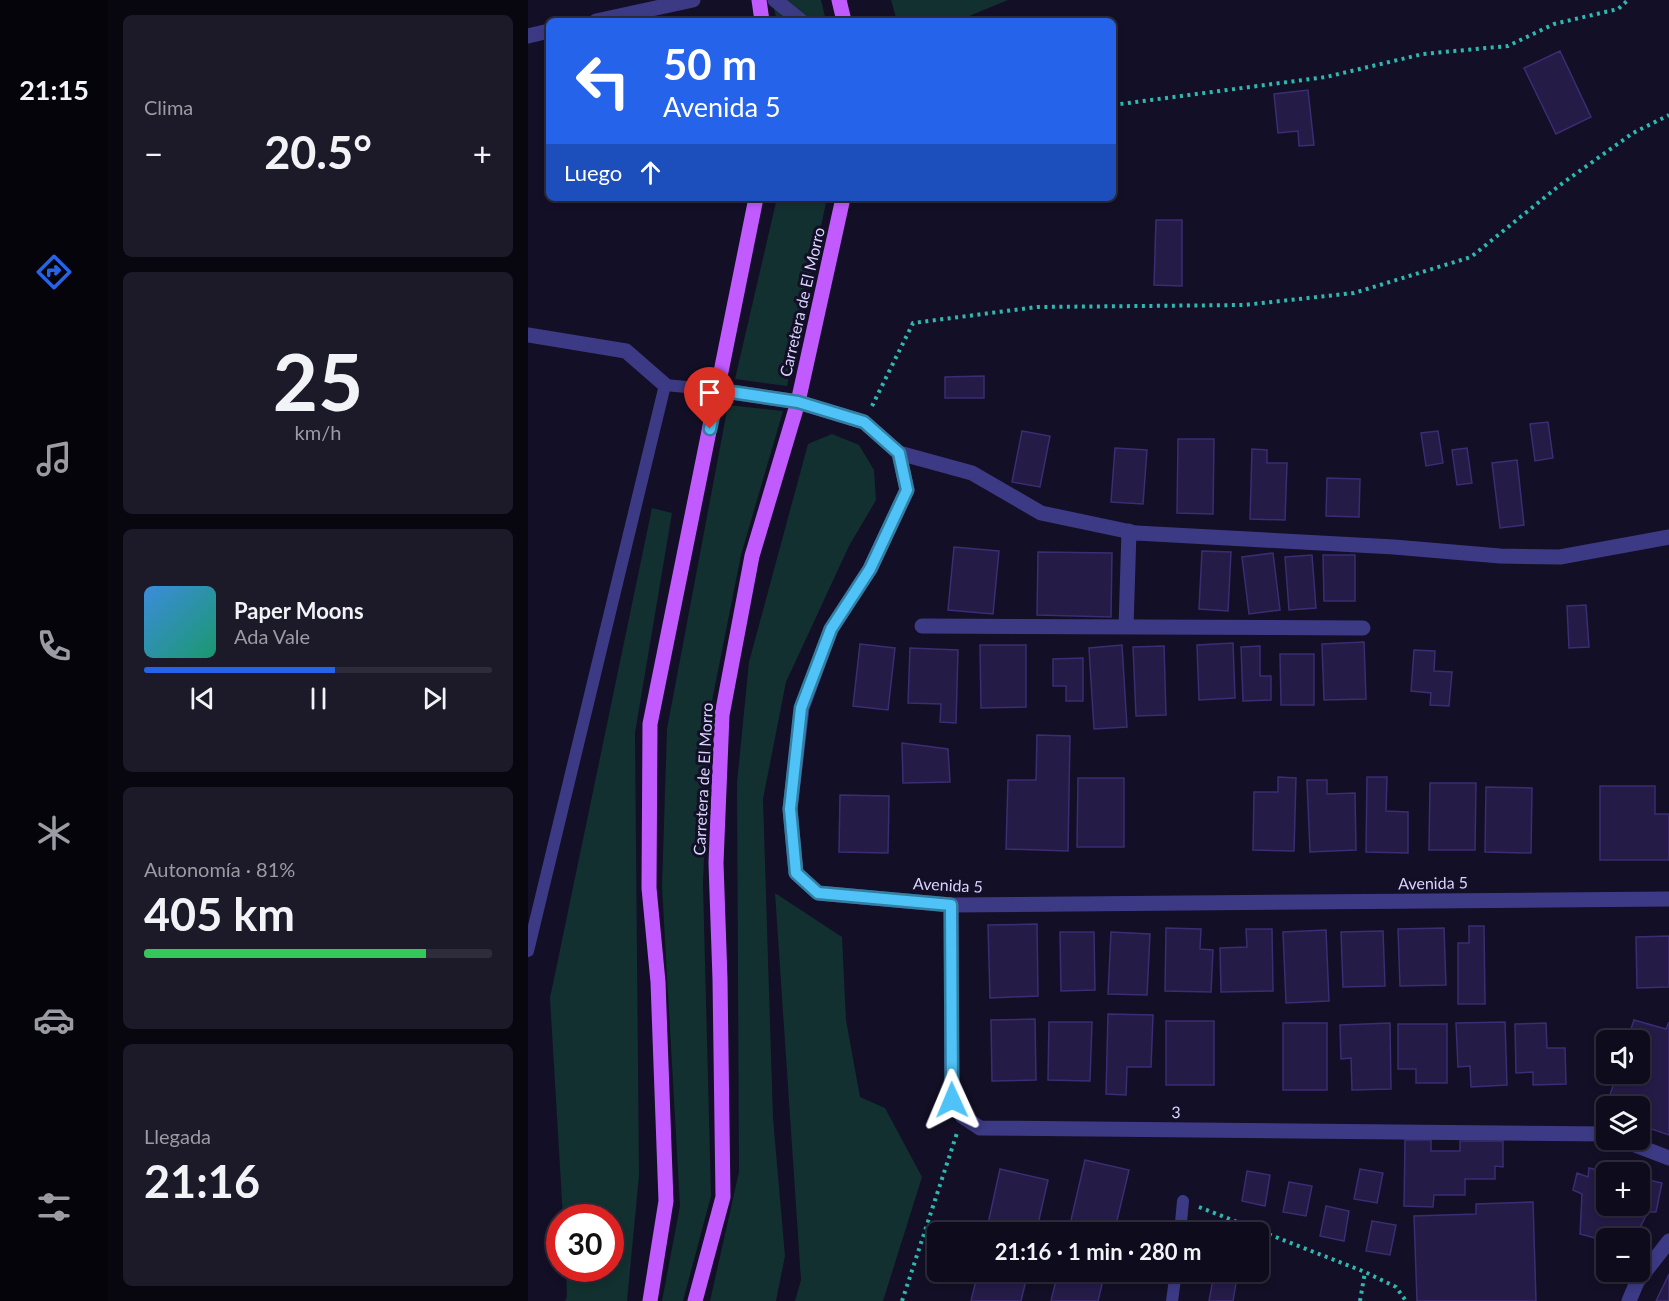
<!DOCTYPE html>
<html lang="es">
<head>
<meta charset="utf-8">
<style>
  body { margin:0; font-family:Lato,sans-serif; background:#1c1929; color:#f1f3f6; height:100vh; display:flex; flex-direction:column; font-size:22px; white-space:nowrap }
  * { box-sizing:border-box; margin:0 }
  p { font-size:20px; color:#9b9ba3 }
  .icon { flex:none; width:33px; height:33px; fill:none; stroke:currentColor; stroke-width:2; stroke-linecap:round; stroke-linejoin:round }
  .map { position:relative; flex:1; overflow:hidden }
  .panel { display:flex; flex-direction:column; gap:15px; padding:15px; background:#08060f; width:420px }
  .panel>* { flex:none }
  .banner { position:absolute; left:18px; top:18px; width:570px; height:183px; border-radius:9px; box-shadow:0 3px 9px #0003,0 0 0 2px #2e2b3b; background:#2563eb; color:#fff; overflow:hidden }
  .fabs { position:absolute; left:1068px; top:1030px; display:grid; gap:12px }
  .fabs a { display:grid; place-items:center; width:54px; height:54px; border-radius:9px; background:#0e0b1c; box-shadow:0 3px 9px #0003,0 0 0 2px #2e2b3b; font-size:30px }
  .speed { position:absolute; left:18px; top:1204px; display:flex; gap:12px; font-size:30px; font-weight:700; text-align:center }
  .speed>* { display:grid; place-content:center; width:78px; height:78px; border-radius:50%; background:#0e0b1c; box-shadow:0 3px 9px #0003,0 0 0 2px #2e2b3b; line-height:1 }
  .speed .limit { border:9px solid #d22; background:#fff; color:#111 }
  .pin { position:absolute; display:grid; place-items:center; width:51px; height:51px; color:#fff; margin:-62px -26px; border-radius:50% 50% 50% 0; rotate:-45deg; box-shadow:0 0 6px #0007 }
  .pin .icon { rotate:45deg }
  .me { position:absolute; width:66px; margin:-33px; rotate:359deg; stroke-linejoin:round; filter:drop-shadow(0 0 4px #0008) }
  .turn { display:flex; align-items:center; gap:21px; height:126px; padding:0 18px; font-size:27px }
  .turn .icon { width:78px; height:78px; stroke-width:2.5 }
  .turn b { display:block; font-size:42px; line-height:51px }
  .then { display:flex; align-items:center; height:57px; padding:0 18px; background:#0003; gap:12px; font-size:22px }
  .big { font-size:45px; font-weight:700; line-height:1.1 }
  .panel .tile { flex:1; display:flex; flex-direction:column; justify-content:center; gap:9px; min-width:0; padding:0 21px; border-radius:9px; background:#1c1929 }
  .panel .dial { align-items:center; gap:0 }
  .dial b { font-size:78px; line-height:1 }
  .song { display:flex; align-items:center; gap:18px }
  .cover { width:72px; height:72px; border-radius:9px; background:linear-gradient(135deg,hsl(210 70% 55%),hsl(160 70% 35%)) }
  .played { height:6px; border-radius:3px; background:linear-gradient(90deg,#2563eb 55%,#2e2b3b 55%) }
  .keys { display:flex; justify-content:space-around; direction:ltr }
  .heat { display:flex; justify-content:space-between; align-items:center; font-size:33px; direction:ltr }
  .charge { height:9px; border-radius:4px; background:linear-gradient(90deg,#34c759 81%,#2e2b3b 0) }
  .trip { position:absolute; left:399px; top:1222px; width:342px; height:60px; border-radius:9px; background:#0e0b1c; box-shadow:0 3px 9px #0003,0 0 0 2px #2e2b3b; font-weight:700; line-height:60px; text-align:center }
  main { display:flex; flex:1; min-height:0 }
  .tab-bar { display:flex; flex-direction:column; width:108px; justify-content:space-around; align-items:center; background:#06040b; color:#9b9ba3 }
  .tab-bar .icon { width:42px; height:42px }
  .tab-bar .active { color:#2563eb }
  .tab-bar b { font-size:27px; color:#f1f3f6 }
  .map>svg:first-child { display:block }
  .green { fill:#12302f }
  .building { fill:#241b47; stroke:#3b2d73; stroke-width:1.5 }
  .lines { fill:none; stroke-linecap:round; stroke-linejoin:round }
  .path { stroke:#2fb8b0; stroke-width:4; stroke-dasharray:3 4.5; stroke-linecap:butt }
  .service { stroke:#3d3a85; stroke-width:12 }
  .minor { stroke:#3d3a85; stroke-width:15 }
  .tertiary { stroke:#3d3a85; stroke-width:15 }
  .primary { stroke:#c25bff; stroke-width:15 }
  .route-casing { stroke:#337fa1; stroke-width:15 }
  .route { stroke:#4fc3f7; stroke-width:10 }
  .labels { text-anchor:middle; stroke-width:6; stroke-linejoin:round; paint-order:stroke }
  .street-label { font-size:16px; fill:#d9d4ff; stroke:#130f26 }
</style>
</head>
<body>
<main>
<nav class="tab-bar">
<b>21:15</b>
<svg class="icon active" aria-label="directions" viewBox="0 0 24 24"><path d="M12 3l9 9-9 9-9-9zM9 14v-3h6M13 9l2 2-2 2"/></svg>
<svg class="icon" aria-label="music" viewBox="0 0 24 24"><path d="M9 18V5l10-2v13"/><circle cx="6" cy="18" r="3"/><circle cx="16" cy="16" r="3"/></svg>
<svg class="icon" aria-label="phone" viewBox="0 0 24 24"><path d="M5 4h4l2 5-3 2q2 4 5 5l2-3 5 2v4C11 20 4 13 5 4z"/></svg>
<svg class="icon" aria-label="climate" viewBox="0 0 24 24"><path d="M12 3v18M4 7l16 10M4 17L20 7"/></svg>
<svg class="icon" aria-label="car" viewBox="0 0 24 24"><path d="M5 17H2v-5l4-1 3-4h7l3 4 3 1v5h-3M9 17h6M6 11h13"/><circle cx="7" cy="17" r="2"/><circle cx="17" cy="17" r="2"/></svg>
<svg class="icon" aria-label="filters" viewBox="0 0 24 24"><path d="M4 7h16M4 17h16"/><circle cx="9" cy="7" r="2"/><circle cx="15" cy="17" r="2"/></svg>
</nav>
<section class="panel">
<div class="tile"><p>Clima</p>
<div class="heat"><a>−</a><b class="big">20.5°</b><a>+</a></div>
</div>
<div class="tile dial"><b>25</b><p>km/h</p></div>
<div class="tile">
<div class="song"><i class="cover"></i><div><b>Paper Moons</b><p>Ada Vale</p></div></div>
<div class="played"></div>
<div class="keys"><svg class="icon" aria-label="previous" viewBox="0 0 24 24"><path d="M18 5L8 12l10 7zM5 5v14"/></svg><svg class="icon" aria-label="pause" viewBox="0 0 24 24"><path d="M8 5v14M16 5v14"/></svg><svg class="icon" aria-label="next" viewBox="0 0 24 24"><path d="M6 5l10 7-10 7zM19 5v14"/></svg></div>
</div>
<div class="tile"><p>Autonomía · 81%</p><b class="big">405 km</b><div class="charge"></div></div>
<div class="tile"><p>Llegada</p><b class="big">21:16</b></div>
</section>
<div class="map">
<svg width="1141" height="1301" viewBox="0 0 1141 1301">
  <rect width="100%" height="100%" fill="#130f26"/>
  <path class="green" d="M 244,0 L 293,0 L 298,21 L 249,21 Z
    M 363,0 L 480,0 L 429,21 L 369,21 Z
    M 249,198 L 299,198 L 259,386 L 207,379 Z
    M 200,405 L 255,411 L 213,555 L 181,716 L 175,885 L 183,1196 L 155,1301 L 134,1301 L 152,1206 L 134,887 L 139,729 Z
    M 304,434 L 331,445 L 346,470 L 348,500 L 321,546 L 258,682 L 235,799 L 245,1118 L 257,1256 L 248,1301 L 182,1301 L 211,1172 L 209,783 L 221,662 L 280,444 Z
    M 124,508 L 144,513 L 107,733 L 111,1176 L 99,1301 L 37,1301 L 39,1297 L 38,1269 L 82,1269 L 82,1218 L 35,1218 L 22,998 Z
    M 247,893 L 314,937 L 318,1020 L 332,1097 L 357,1108 L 394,1177 L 355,1301 L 267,1301 L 273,1280 Z"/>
  <path class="building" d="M 1032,51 L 1063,117 L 1028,134 L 996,68 Z
    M 780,90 L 786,145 L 771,146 L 770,131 L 750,133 L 746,94 Z
    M 628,220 L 654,220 L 654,286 L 626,285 Z
    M 456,376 L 456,398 L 417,398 L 417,377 Z
    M 1020,422 L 1025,458 L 1007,461 L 1002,424 Z
    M 494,431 L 522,436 L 512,487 L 484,482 Z
    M 910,431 L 915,463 L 898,466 L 893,433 Z
    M 650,439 L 686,439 L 685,514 L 649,513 Z
    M 587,448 L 619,450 L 615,504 L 583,502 Z
    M 939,448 L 944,483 L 929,485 L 924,450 Z
    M 724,449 L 739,450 L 739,463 L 759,463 L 757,520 L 722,519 Z
    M 989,460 L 996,525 L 972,528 L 964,463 Z
    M 799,478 L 832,479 L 831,517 L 798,516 Z
    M 426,547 L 471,551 L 465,614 L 420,610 Z
    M 674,551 L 703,552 L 700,611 L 671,609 Z
    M 510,552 L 584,553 L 583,617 L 509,615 Z
    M 745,553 L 752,610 L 721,614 L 714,557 Z
    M 784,555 L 788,608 L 761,610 L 757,557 Z
    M 795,555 L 827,555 L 827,601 L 796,601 Z
    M 1058,605 L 1061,647 L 1041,648 L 1039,606 Z
    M 836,642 L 838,699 L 796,700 L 794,644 Z
    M 705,643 L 707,698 L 671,700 L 669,645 Z
    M 332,644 L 367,648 L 360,710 L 325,706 Z
    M 452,645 L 498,645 L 498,707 L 453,708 Z
    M 594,645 L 599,727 L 566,729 L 561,648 Z
    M 636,646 L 638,715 L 608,716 L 605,647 Z
    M 732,646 L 732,676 L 743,676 L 743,700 L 715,701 L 713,647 Z
    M 382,648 L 430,650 L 428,723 L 412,722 L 413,704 L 380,703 Z
    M 886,650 L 907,651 L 906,671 L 924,672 L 921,706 L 902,705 L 903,693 L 883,691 Z
    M 752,654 L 786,654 L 786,705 L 753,705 Z
    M 555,658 L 555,701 L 538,701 L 538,686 L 525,686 L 525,659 Z
    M 509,735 L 542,736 L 540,851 L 478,849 L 480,780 L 508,780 Z
    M 374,743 L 420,749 L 422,782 L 375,783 Z
    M 750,777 L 768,778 L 766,851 L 725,850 L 726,792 L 750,792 Z
    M 839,777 L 859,777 L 858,811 L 880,812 L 880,853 L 838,852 Z
    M 550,778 L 596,778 L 596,847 L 549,847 Z
    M 779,780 L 799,780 L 799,794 L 827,793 L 828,850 L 782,852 Z
    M 902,783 L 948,783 L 947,850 L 901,850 Z
    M 1072,786 L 1127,786 L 1127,814 L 1141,814 L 1141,860 L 1072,860 Z
    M 958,787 L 1004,788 L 1003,853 L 957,852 Z
    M 312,795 L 361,796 L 360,853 L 311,852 Z
    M 509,924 L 510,996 L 462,998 L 460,925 Z
    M 941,926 L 956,926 L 957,1004 L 930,1004 L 930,943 L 941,943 Z
    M 638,928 L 673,929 L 672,949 L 685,950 L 683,992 L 637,991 Z
    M 916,928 L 918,985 L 872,986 L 870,929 Z
    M 718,929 L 744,929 L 745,991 L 693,992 L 692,948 L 719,947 Z
    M 798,930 L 801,1001 L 758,1003 L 755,932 Z
    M 855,931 L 857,986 L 815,987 L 813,932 Z
    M 532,932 L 566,932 L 567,990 L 533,991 Z
    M 583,932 L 622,934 L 619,995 L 580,994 Z
    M 1141,936 L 1141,987 L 1109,988 L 1108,937 Z
    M 580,1014 L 625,1015 L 623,1067 L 599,1067 L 598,1095 L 578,1094 Z
    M 507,1019 L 508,1080 L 464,1081 L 463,1020 Z
    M 1106,1020 L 1138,1029 L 1141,1022 L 1141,1135 L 1112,1125 L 1112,1107 L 1078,1107 L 1078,1113 L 1076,1112 L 1089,1074 L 1112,1074 L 1112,1041 L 1099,1041 Z
    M 638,1021 L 686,1021 L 686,1085 L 638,1085 Z
    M 521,1022 L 564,1022 L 562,1081 L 520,1080 Z
    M 977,1022 L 979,1085 L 943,1087 L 942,1066 L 930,1067 L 928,1023 Z
    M 755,1023 L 799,1023 L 799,1090 L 755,1090 Z
    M 862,1023 L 863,1089 L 824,1090 L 823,1058 L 813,1059 L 812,1025 Z
    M 1018,1023 L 1019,1048 L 1037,1048 L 1038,1084 L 1005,1085 L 1005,1072 L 988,1073 L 987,1024 Z
    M 870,1024 L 919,1024 L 919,1083 L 888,1083 L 888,1069 L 870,1069 Z
    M 877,1140 L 903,1140 L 903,1151 L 932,1151 L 932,1141 L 975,1141 L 975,1167 L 967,1166 L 967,1179 L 937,1179 L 937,1195 L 906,1195 L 905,1207 L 876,1206 Z
    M 557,1160 L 601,1170 L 586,1233 L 540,1233 Z
    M 1061,1168 L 1085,1173 L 1078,1173 L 1078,1206 L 1112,1206 L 1112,1178 L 1134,1183 L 1128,1212 L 1120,1212 L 1106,1239 L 1078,1239 L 1078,1241 L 1052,1234 L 1054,1194 L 1045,1190 L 1049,1173 L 1060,1177 Z
    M 472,1169 L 520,1180 L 508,1233 L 458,1233 Z
    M 832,1169 L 855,1173 L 849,1203 L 826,1199 Z
    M 719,1171 L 742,1175 L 737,1206 L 714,1201 Z
    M 761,1182 L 784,1186 L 778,1216 L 755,1212 Z
    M 1005,1202 L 1008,1301 L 889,1301 L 886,1216 L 948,1214 L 948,1204 Z
    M 798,1206 L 821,1211 L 816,1241 L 792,1236 Z
    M 844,1221 L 868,1225 L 862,1255 L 838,1251 Z
    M 730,1240 L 737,1241 L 731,1271 L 730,1271 Z
    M 450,1272 L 500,1272 L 493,1301 L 443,1301 Z
    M 530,1272 L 577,1272 L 570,1301 L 523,1301 Z
    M 1141,1274 L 1141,1301 L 1128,1301 Z
    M 685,1279 L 708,1283 L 705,1301 L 681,1301 Z"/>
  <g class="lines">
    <path class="path" d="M 585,105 L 798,77 L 895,54 L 980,46 L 1026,24 L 1090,9 L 1100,0
      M 344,406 L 385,323 L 509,307 L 716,305 L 826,293 L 943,257 L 1032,185 L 1105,133 L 1141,115
      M 671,1207 L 837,1272 L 868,1287 L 878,1301
      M 374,1301 L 429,1133
      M 832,1301 L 837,1272"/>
    <path class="service" d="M 0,951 L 137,385 L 190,390
      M 652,1233 L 655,1201
      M 644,1301 L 648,1272"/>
    <path class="minor" d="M 247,0 L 273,21
      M 68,21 L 165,0
      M 0,36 L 21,31
      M 0,335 L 98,351 L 137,385
      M 371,453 L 444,473 L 513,513 L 608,533 L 866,547 L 972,556 L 1032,557 L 1141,537
      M 394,626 L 835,628
      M 598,627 L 601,531
      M 423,905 L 424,1100 L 434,1116 L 452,1128 L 1078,1134
      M 1094,1140 L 1141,1158
      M 1101,1301 L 1109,1282 L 1141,1241"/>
    <path class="tertiary" d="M 190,390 L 270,402 L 336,422 L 371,453 L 379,490 L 342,569 L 303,629 L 274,708 L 262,809 L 268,873 L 290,893 L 423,905 L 1141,899"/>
    <path class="primary" d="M 231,0 L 234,21
      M 311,0 L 316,21
      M 122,1301 L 138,1201 L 130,982 L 121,888 L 122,724 L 228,198
      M 167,1301 L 195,1197 L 192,979 L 188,863 L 194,715 L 224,556 L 270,402 L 315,198"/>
  </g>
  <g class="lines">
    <g class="route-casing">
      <path id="route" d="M 182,429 L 190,390 L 270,402 L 336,422 L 371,453 L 379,490 L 342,569 L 303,629 L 273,708 L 262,809 L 268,873 L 290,893 L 423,905 L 424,1100"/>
    </g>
    <use href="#route" class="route"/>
  </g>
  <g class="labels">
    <g class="street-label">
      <text transform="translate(274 302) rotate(-77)" y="6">Carretera de El Morro</text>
      <text transform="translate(175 779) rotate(-87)" y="6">Carretera de El Morro</text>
      <text transform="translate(905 883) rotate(-1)" y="6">Avenida 5</text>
      <text transform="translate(420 885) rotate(3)" y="6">Avenida 5</text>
      <text transform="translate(648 1112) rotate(1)" y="6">3</text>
    </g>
  </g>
</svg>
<div class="fabs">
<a><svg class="icon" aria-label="sound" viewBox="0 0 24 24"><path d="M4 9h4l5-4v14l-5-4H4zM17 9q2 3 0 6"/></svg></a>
<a><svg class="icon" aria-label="layers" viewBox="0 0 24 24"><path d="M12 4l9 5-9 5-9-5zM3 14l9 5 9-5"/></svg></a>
<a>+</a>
<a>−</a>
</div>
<div class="speed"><div class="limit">30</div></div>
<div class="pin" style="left:182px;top:429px;background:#d93025"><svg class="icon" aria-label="arrive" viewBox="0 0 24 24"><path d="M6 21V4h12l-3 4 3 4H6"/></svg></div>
<svg class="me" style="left:424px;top:1100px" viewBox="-20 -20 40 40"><path d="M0-17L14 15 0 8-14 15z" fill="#4fc3f7" stroke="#fff" stroke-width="4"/></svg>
<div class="trip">21:16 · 1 min · 280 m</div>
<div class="banner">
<div class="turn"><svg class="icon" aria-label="left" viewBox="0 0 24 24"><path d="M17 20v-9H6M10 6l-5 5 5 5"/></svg><div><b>50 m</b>Avenida 5</div></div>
<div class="then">Luego<svg class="icon" aria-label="ahead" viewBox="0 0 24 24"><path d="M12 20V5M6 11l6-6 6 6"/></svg></div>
</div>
</div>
</main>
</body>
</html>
